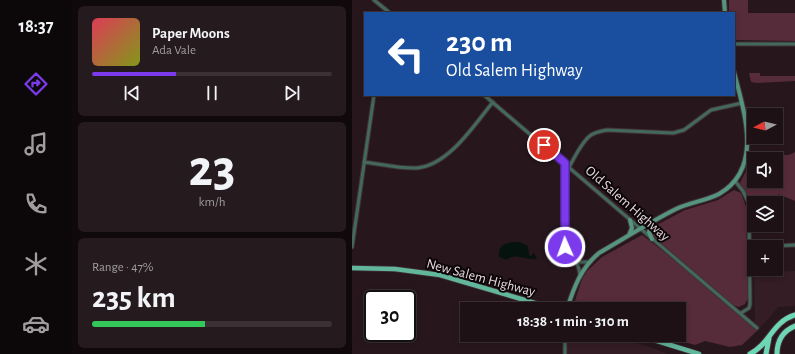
<!DOCTYPE html>
<html lang="en">
<head>
<meta charset="utf-8">
<style>
  body { margin:0; font-family:"Alegreya Sans",sans-serif; background:#251a1e; color:#f1f3f6; height:100vh; display:flex; flex-direction:column; font-size:15px; white-space:nowrap }
  * { box-sizing:border-box; margin:0 }
  p { font-size:13px; color:#a09da0 }
  .icon { flex:none; width:22px; height:22px; fill:none; stroke:currentColor; stroke-width:2; stroke-linecap:round; stroke-linejoin:round }
  .map { position:relative; flex:1; overflow:hidden }
  .side { display:flex; flex-direction:column; gap:6px; padding:6px; background:#10090c; width:280px }
  .side>* { flex:none }
  .guide { position:absolute; left:12px; top:12px; width:371px; height:84px; border-radius:0px; box-shadow:0 2px 6px #0003,0 0 0 1px #3b3134; background:#1a4fa0; color:#fff; overflow:hidden }
  .needle { width:26px; rotate:263deg }
  .controls { position:absolute; left:395px; top:108px; display:grid; gap:8px }
  .controls a { display:grid; place-items:center; width:36px; height:36px; border-radius:0px; background:#1d1115; box-shadow:0 2px 6px #0003,0 0 0 1px #3b3134; font-size:20px }
  .speed { position:absolute; left:12px; top:290px; display:flex; gap:8px; font-size:20px; font-weight:700; text-align:center }
  .speed>* { display:grid; place-content:center; width:52px; height:52px; border-radius:50%; background:#1d1115; box-shadow:0 2px 6px #0003,0 0 0 1px #3b3134; line-height:1 }
  .speed .limit { border:2px solid #111; border-radius:6px; background:#fff; color:#111 }
  .pin { position:absolute; display:grid; place-items:center; width:34px; height:34px; color:#fff; margin:-17px; border:2px solid #fff; border-radius:50%; box-shadow:0 1px 4px #0007 }
  .me { position:absolute; width:44px; margin:-22px; rotate:358deg; stroke-linejoin:round; filter:drop-shadow(0 0 3px #0008) }
  .turn { display:flex; align-items:center; gap:14px; height:84px; padding:0 16px; font-size:18px }
  .turn .icon { width:52px; height:52px; stroke-width:2.5 }
  .turn b { display:block; font-size:28px; line-height:34px }
  .big { font-size:30px; font-weight:700; line-height:1.1 }
  .side .card { flex:1; display:flex; flex-direction:column; justify-content:center; gap:6px; min-width:0; padding:0 14px; border-radius:6px; background:#251a1e }
  .side .dial { align-items:center; gap:0 }
  .dial b { font-size:52px; line-height:1 }
  .song { display:flex; align-items:center; gap:12px }
  .cover { width:48px; height:48px; border-radius:6px; background:linear-gradient(135deg,hsl(350 70% 55%),hsl(70 70% 35%)) }
  .played { height:4px; border-radius:2px; background:linear-gradient(90deg,#7c3aed 35%,#3b3134 35%) }
  .keys { display:flex; justify-content:space-around; direction:ltr }
  .charge { height:6px; border-radius:3px; background:linear-gradient(90deg,#34c759 47%,#3b3134 0) }
  .trip { position:absolute; left:108px; top:302px; width:226px; height:40px; border-radius:0px; background:#1d1115; box-shadow:0 2px 6px #0003,0 0 0 1px #3b3134; font-weight:700; line-height:40px; text-align:center }
  main { display:flex; flex:1; min-height:0 }
  .tab-bar { display:flex; flex-direction:column; width:72px; justify-content:space-around; align-items:center; background:#0c0708; color:#a09da0 }
  .tab-bar .icon { width:28px; height:28px }
  .tab-bar .active { color:#7c3aed }
  .tab-bar b { font-size:18px; color:#f1f3f6 }
  .map>svg:first-child { display:block }
  .built { fill:#341d24 }
  .green { fill:#562b3a; fill-rule:evenodd }
  .water { fill:#05120e }
  .lines { fill:none; stroke-linecap:round; stroke-linejoin:round }
  .minor-casing { stroke:#423237; stroke-width:5 }
  .secondary-casing { stroke:#423237; stroke-width:6 }
  .primary-casing { stroke:#423237; stroke-width:6 }
  .motorway-casing { stroke:#423237; stroke-width:7 }
  .minor { stroke:#42695c; stroke-width:3 }
  .secondary { stroke:#559480; stroke-width:4 }
  .primary { stroke:#62b69c; stroke-width:4.5 }
  .motorway { stroke:#6ed5b5; stroke-width:5 }
  .route-casing { stroke:#51269a; stroke-width:10 }
  .route { stroke:#7c3aed; stroke-width:7 }
  .labels { text-anchor:middle; stroke-width:4; stroke-linejoin:round; paint-order:stroke }
  .street-label { font-size:14px; fill:#e5dadd; stroke:#0c0507 }
</style>
</head>
<body>
<main>
<nav class="tab-bar">
<b>18:37</b>
<svg class="icon active" aria-label="directions" viewBox="0 0 24 24"><path d="M12 3l9 9-9 9-9-9zM9 14v-3h6M13 9l2 2-2 2"/></svg>
<svg class="icon" aria-label="music" viewBox="0 0 24 24"><path d="M9 18V5l10-2v13"/><circle cx="6" cy="18" r="3"/><circle cx="16" cy="16" r="3"/></svg>
<svg class="icon" aria-label="phone" viewBox="0 0 24 24"><path d="M5 4h4l2 5-3 2q2 4 5 5l2-3 5 2v4C11 20 4 13 5 4z"/></svg>
<svg class="icon" aria-label="climate" viewBox="0 0 24 24"><path d="M12 3v18M4 7l16 10M4 17L20 7"/></svg>
<svg class="icon" aria-label="car" viewBox="0 0 24 24"><path d="M5 17H2v-5l4-1 3-4h7l3 4 3 1v5h-3M9 17h6M6 11h13"/><circle cx="7" cy="17" r="2"/><circle cx="17" cy="17" r="2"/></svg>
</nav>
<section class="side">
<div class="card">
<div class="song"><i class="cover"></i><div><b>Paper Moons</b><p>Ada Vale</p></div></div>
<div class="played"></div>
<div class="keys"><svg class="icon" aria-label="previous" viewBox="0 0 24 24"><path d="M18 5L8 12l10 7zM5 5v14"/></svg><svg class="icon" aria-label="pause" viewBox="0 0 24 24"><path d="M8 5v14M16 5v14"/></svg><svg class="icon" aria-label="next" viewBox="0 0 24 24"><path d="M6 5l10 7-10 7zM19 5v14"/></svg></div>
</div>
<div class="card dial"><b>23</b><p>km/h</p></div>
<div class="card"><p>Range · 47%</p><b class="big">235 km</b><div class="charge"></div></div>
</section>
<div class="map">
<svg width="443" height="354" viewBox="0 0 443 354">
  <rect width="100%" height="100%" fill="#27171c"/>
  <path class="built" d="M 443,271 L 443,306 L 426,307 L 408,328 L 403,322 L 402,272 Z
    M 216,335 L 261,335 L 300,348 L 316,354 L 216,354 Z"/>
  <path class="green" d="M 377,0 L 396,0 L 396,13 L 443,13 L 443,41 L 384,40 L 382,39 L 382,13 L 377,13 Z
    M 397,73 L 408,73 L 408,76 L 443,76 L 443,81 L 405,83 L 399,82 Z
    M 443,152 L 443,201 L 426,194 L 425,210 L 424,203 L 402,203 L 402,210 L 400,210 L 396,196 L 388,183 L 394,171 L 399,154 L 437,155 ZM 402,159 L 424,159 L 424,181 L 402,181 Z
    M 382,190 L 389,193 L 394,207 L 396,298 L 393,304 L 387,307 L 381,305 L 303,240 L 299,233 L 301,227 L 333,210 L 366,200 Z
    M 290,235 L 328,264 L 406,330 L 390,345 L 378,347 L 353,341 L 343,345 L 308,335 L 327,335 L 327,309 L 224,309 L 222,304 L 230,279 L 235,271 L 250,257 Z
    M 424,248 L 426,248 L 426,272 L 403,272 L 403,277 L 401,277 L 401,251 L 402,269 L 424,269 Z"/>
  <path class="water" d="M 160,242 L 167,242 L 176,246 L 177,255 L 179,256 L 182,253 L 185,259 C 173,261 166,252 154,260 L 146,256 L 147,255 C 147,246 152,244 160,242 Z"/>
  <g class="lines">
    <g class="minor-casing">
      <path id="minor" d="M 22,0 L 38,13
        M 382,44 L 443,44
        M 132,95 L 405,328
        M 12,162 C 29,164 48,169 65,168 C 97,165 122,125 141,102
        M 213,163 L 213,247 C 218,260 226,257 228,275
        M 217,167 C 223,157 230,141 239,135 C 244,132 250,131 255,130 L 321,133 L 332,130 L 359,110 L 390,103
        M 383,181 L 391,191 L 397,204 L 398,304 L 397,308 L 389,313
        M 0,247 L 22,95
        M 398,247 L 443,245
        M 225,262 L 237,262
        M 213,335 L 213,354"/>
    </g>
    <g class="secondary-casing">
      <path id="secondary" d="M 372,0 L 373,13
        M 300,223 L 297,232 L 300,239
        M 277,235 L 280,228 L 278,220
        M 215,309 C 222,287 229,268 247,253 C 273,238 298,222 324,209 C 338,202 354,201 367,194 C 412,168 392,112 382,72"/>
    </g>
    <g class="primary-casing">
      <path id="primary" d="M 0,268 L 43,269 L 88,275 L 203,309
        M 286,335 L 347,354"/>
    </g>
    <g class="motorway-casing">
      <path id="motorway" d="M 398,354 C 418,344 420,322 443,315
        M 414,354 L 417,338
        M 425,354 C 425,341 431,331 443,326"/>
    </g>
    <use href="#minor" class="minor"/>
    <use href="#secondary" class="secondary"/>
    <use href="#primary" class="primary"/>
    <use href="#motorway" class="motorway"/>
  </g>
  <g class="lines">
    <g class="route-casing">
      <path id="route" d="M 192,145 L 213,163 L 213,247"/>
    </g>
    <use href="#route" class="route"/>
  </g>
  <g class="labels">
    <g class="street-label">
      <text transform="translate(276 203) rotate(41)" y="5">Old Salem Highway</text>
      <text transform="translate(129 277) rotate(15)" y="5">New Salem Highway</text>
    </g>
  </g>
</svg>
<div class="controls">
<a><svg class="needle" viewBox="-14 -14 28 28"><path d="M0-13l5 13h-10z" fill="#e53935"/><path d="M0 13l5-13h-10z" fill="#a09da0"/></svg></a>
<a><svg class="icon" aria-label="sound" viewBox="0 0 24 24"><path d="M4 9h4l5-4v14l-5-4H4zM17 9q2 3 0 6"/></svg></a>
<a><svg class="icon" aria-label="layers" viewBox="0 0 24 24"><path d="M12 4l9 5-9 5-9-5zM3 14l9 5 9-5"/></svg></a>
<a>+</a>
</div>
<div class="speed"><div class="limit">30</div></div>
<div class="pin" style="left:192px;top:145px;background:#d93025"><svg class="icon" aria-label="arrive" viewBox="0 0 24 24"><path d="M6 21V4h12l-3 4 3 4H6"/></svg></div>
<svg class="me" style="left:213px;top:247px" viewBox="-20 -20 40 40"><circle r="17" fill="#7c3aed" stroke="#fff" stroke-width="3"/><path d="M0-11L8 9 0 5-8 9z" fill="#fff"/></svg>
<div class="trip">18:38 · 1 min · 310 m</div>
<div class="guide">
<div class="turn"><svg class="icon" aria-label="left" viewBox="0 0 24 24"><path d="M17 20v-9H6M10 6l-5 5 5 5"/></svg><div><b>230 m</b>Old Salem Highway</div></div>
</div>
</div>
</main>
</body>
</html>
